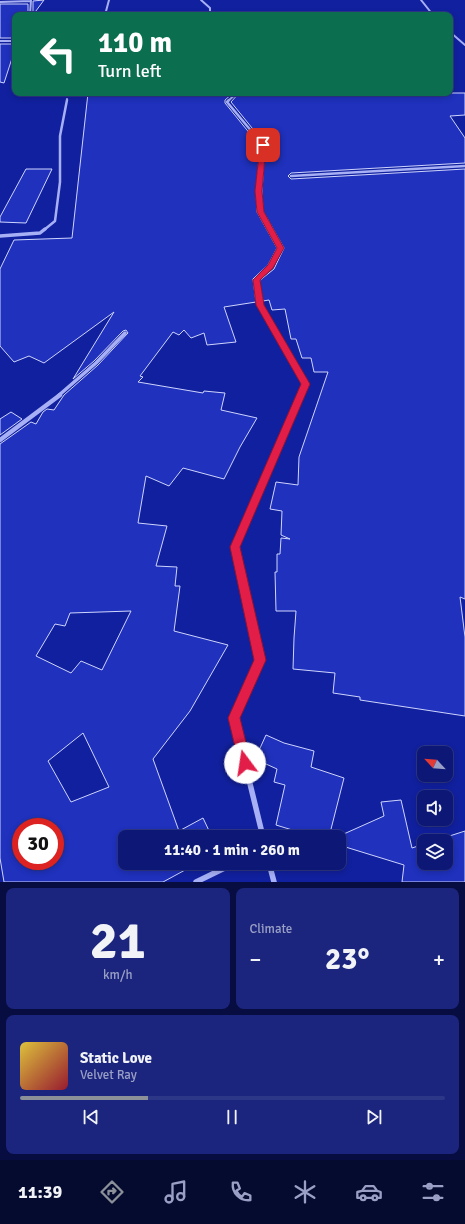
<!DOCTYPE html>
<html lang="en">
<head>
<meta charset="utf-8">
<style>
  body { margin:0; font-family:Signika,sans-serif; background:#1b257e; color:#f1f3f6; height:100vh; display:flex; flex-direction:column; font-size:15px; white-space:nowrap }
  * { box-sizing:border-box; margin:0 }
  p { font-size:13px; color:#9aa0c5 }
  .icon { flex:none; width:22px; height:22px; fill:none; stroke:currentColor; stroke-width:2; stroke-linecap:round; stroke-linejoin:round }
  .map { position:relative; height:882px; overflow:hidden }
  .drawer { display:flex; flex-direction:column; gap:6px; padding:6px; background:#070d41; flex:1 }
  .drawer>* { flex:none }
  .guide { position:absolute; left:12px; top:12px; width:441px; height:84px; border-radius:8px; box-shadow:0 2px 6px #0003,0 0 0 1px #2d3788; background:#0b6e4f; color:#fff; overflow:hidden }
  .needle { width:26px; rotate:296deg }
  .tools { position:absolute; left:417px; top:746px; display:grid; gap:8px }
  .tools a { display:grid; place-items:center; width:36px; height:36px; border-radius:8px; background:#0d1876; box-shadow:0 2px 6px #0003,0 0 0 1px #2d3788; font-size:20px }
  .speed { position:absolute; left:12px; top:818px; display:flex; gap:8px; font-size:20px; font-weight:700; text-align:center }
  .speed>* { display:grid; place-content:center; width:52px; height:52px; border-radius:50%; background:#0d1876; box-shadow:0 2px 6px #0003,0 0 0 1px #2d3788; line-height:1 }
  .speed .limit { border:6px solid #d22; background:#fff; color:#111 }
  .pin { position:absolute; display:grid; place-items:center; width:34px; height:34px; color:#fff; margin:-17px; border-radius:8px; box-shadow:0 2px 6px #0006 }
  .me { position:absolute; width:44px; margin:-22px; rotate:346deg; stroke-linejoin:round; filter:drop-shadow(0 0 3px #0008) }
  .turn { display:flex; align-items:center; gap:14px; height:84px; padding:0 20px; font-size:18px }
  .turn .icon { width:52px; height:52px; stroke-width:2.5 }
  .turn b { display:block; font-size:28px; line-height:34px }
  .big { font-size:30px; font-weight:700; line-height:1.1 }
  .drawer .card { flex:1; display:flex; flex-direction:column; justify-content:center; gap:6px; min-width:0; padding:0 14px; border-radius:8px; background:#1b257e }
  .drawer .dial { align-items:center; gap:0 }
  .dial b { font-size:52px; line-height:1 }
  .song { display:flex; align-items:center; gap:12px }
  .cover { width:48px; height:48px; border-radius:6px; background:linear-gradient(135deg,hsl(50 70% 55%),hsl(350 70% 35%)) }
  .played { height:4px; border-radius:2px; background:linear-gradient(90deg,#8c9099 30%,#2d3788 30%) }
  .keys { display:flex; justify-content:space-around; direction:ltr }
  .heat { display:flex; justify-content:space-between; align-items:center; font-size:22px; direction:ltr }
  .drawer .tiles { flex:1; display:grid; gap:6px; grid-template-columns:1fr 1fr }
  .card:last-child { grid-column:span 2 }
  .trip { position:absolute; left:118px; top:830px; width:228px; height:40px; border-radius:8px; background:#0d1876; box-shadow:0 2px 6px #0003,0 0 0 1px #2d3788; font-weight:700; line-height:40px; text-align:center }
  .menu { display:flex; height:64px; justify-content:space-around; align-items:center; background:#050a2f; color:#9aa0c5 }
  .menu .icon { width:28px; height:28px }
  .menu .selected { color:#8c9099 }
  .menu b { font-size:18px; color:#f1f3f6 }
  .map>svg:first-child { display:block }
  .building { fill:#1f31bd; stroke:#cfd5fe; fill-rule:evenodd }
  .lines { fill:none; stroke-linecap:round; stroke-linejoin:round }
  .street-far4 { stroke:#a7b0f5; stroke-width:2 }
  .street-far3 { stroke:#a7b0f5; stroke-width:2.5 }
  .street-far2 { stroke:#a7b0f5; stroke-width:3.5 }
  .street-far1 { stroke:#a7b0f5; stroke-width:4.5 }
  .street { stroke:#a7b0f5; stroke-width:5.5 }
  .route { fill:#e11d48; stroke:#92132f }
</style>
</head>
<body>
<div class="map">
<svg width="465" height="882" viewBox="0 0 465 882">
  <rect width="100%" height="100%" fill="#11209e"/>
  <path class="building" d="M 44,0 L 33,15 L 33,1 Z
    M 0,4 L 28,4 L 28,15 L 15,15 L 15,38 L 0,38 Z
    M 0,44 L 15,44 L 15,49 L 4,83 L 0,82 Z
    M 88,93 L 233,93 L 225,100 L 225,103 L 260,146 L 256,191 L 257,212 L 277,248 L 268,265 L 253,279 L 256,302 L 224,307 L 236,342 L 207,345 L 204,333 L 191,338 L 184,330 L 179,335 L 173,332 L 140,376 L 143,377 L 138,382 L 203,393 L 204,391 L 225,393 L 221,410 L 257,418 L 240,447 L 224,479 L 183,468 L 169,486 L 146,476 L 138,523 L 167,526 L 156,566 L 177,567 L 175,586 L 180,586 L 174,631 L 228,645 L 190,711 L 153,759 L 179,831 L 203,818 L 212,837 L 125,837 L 125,863 L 198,863 L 163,882 L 4,882 L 0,858 L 0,444 L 31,422 L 36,424 L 43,412 L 47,409 L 54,410 L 64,395 L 98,365 L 128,333 L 126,330 L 123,331 L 94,361 L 73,379 L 114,312 L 44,363 L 29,356 L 14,362 L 0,346 L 0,269 L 14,240 L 72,238 ZM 131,611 L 102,670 L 81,661 L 71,673 L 36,656 L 55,624 L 65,626 L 70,613 ZM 83,733 L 109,787 L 71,802 L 48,761 ZM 21,827 L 55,827 L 55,861 L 21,861 Z
    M 239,93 L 465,93 L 465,115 L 450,116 L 465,138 L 465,163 L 291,173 L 288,176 L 291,179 L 465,169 L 465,599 L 460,597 L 465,637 L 465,716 L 360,700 L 360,697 L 333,693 L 335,673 L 293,669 L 294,638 L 296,611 L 276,611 L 275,572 L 277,572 L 277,554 L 280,554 L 281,538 L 290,539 L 281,535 L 282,511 L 270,509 L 276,482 L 298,485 L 299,457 L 328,372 L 314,372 L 311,358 L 302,358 L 296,339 L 291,339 L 285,309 L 272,310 L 269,300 L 263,301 L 259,281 L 274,269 L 284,248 L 263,211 L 262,191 L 265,144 L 231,102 Z
    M 26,169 L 52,169 L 26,223 L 0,222 L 0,217 Z
    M 11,412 L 22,419 L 0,435 L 0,419 Z
    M 266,735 L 284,743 L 314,751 L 311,767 L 344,778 L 329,837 L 315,837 L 276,825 L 285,785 L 274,782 L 277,769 L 255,759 Z
    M 401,800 L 412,848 L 424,844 L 424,863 L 446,863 L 446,841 L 434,841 L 465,831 L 465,882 L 402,882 L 404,865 L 339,845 L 339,837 L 337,837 L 384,816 L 381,802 Z"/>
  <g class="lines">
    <path class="street-far4" d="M 201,0 L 210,8 L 210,15
      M 421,0 L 433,15
      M 0,2 L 31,1
      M 30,15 L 31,0
      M 105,15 L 109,0
      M 450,32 L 465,45
      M 0,41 L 15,41
      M 67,101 L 67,99
      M 228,101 L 237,93"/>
    <path class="street-far3" d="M 229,100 L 227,102 L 263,145 L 259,191 L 260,212 L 271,230
      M 291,176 L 465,166
      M 44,230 L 55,221 L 60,182 L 60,136 L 67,100"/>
    <path class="street-far2" d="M 270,229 L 281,248 L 271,267 L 256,280 L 260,305 L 306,384 L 301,396
      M 0,236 L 40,233 L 45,229
      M 58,396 L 96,363 L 125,333"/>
    <path class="street-far1" d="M 0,440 L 60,395
      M 249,609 L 235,547 L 301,395"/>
    <path class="street" d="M 248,608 L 260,660 L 234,718 L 263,837
      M 269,863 L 274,882
      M 196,882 L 235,863"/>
  </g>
  <path class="route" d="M 263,143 L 266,145 L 262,191 L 264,212 L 284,248 L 273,268 L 260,280 L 264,305 L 310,384 L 240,547 L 266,660 L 240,718 L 251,763 L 250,767 L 245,769 L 240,767 L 239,763 L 228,718 L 254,660 L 230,547 L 301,384 L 256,305 L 253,280 L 268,265 L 277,248 L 257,212 L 255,191 L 260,145 Z"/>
</svg>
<div class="tools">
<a><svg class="needle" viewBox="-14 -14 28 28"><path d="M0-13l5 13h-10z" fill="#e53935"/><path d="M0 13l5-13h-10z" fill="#9aa0c5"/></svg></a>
<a><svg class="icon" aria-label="sound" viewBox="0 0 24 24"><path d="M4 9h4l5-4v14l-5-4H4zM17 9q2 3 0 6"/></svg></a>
<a><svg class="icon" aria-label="layers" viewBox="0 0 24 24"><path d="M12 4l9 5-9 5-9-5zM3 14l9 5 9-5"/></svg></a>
</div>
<div class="speed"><div class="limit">30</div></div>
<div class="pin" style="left:263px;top:145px;background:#d93025"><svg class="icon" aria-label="arrive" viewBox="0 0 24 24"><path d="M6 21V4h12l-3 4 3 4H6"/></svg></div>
<svg class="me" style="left:245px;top:763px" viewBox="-20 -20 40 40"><circle r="19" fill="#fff"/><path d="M0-13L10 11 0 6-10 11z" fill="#e11d48"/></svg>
<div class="trip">11:40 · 1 min · 260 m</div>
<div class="guide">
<div class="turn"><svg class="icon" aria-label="left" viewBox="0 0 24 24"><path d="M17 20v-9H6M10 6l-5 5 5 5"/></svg><div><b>110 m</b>Turn left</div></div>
</div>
</div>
<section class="drawer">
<div class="tiles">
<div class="card dial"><b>21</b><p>km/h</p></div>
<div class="card"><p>Climate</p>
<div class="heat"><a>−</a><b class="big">23°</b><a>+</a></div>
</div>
<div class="card">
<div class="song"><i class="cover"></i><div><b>Static Love</b><p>Velvet Ray</p></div></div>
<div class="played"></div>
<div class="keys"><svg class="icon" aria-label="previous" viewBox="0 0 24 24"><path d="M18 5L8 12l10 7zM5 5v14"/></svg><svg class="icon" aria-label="pause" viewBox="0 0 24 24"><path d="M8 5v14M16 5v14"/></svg><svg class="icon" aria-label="next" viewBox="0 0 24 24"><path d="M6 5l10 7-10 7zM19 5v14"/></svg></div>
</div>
</div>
</section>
<nav class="menu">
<b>11:39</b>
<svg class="icon selected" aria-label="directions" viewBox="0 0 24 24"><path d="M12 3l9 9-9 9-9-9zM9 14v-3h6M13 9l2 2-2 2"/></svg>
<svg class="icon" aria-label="music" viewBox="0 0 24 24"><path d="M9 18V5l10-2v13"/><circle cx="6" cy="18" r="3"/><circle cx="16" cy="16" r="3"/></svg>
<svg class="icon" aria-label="phone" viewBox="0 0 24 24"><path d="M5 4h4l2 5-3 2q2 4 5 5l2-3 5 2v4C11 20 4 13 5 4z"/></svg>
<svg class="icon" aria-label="climate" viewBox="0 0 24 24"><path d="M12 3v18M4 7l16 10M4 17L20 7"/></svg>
<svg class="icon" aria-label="car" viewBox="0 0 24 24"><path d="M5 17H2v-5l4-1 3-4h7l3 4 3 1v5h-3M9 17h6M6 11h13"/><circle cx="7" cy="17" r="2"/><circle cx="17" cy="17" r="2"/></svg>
<svg class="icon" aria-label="filters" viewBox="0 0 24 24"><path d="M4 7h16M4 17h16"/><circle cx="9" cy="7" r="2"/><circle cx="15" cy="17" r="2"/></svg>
</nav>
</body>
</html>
